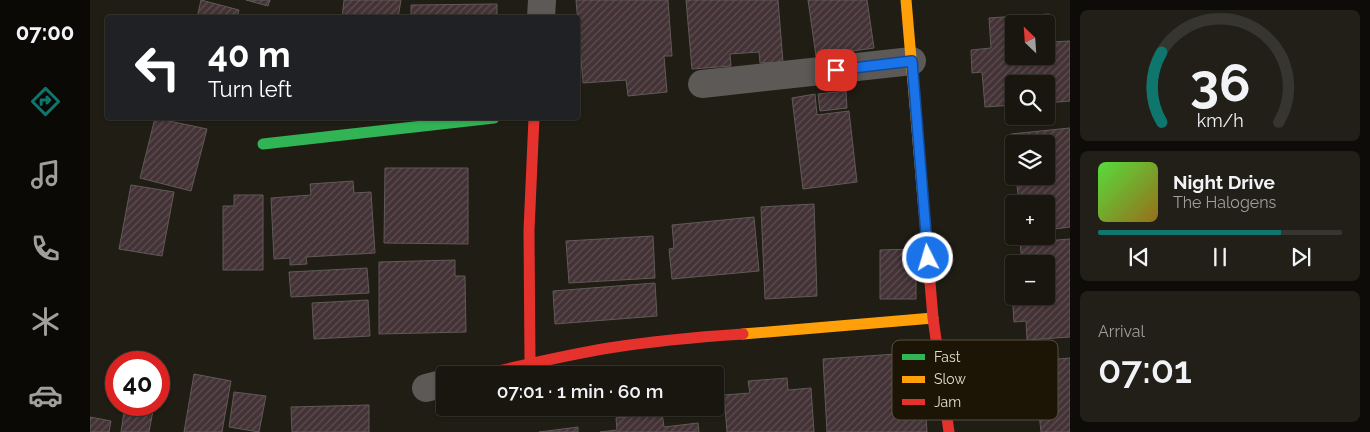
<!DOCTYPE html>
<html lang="en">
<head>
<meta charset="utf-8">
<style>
  body { margin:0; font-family:Raleway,sans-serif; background:#211f18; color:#f1f3f6; height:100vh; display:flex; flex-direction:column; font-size:19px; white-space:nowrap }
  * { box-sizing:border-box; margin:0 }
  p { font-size:16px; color:#9f9f9e }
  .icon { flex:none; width:28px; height:28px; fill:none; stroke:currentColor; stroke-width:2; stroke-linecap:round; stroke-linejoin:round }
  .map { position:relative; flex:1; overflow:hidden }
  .sheet { display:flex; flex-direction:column; gap:10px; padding:10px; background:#0d0c08; width:300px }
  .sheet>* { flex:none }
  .top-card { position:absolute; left:15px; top:15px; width:475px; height:105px; border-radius:5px; box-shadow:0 1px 4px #0004,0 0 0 1px #36352f; background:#202124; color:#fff; overflow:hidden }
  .needle { width:32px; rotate:335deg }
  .buttons { position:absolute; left:915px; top:15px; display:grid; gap:10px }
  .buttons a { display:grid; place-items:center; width:50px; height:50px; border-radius:5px; background:#18160f; box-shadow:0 1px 4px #0004,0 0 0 1px #36352f; font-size:25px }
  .speed { position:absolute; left:15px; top:351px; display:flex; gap:10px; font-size:25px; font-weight:700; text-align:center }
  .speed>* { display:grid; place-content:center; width:65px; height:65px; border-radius:50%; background:#18160f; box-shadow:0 1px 4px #0004,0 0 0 1px #36352f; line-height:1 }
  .speed .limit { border:8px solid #d22; background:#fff; color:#111 }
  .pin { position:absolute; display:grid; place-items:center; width:42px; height:42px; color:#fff; margin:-21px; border-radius:10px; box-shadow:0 2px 8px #0006 }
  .me { position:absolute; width:55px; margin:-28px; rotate:355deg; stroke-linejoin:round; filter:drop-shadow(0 0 4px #0008) }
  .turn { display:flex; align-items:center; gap:18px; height:105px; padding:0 20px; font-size:22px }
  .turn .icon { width:65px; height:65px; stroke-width:2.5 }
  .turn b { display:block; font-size:35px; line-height:42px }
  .big { font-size:38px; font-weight:600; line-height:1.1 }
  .sheet .widget { flex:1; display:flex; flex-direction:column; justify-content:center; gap:8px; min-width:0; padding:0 18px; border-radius:8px; background:#211f18 }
  .sheet .dial { align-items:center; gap:0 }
  .dial svg { height:130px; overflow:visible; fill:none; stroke:#36352f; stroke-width:7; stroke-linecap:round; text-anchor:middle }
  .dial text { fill:#f1f3f6; stroke:none }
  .song { display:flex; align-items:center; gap:15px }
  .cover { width:60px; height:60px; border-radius:8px; background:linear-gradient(135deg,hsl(110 70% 55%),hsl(40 70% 35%)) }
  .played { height:5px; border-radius:2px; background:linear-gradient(90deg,#0f766e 75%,#36352f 75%) }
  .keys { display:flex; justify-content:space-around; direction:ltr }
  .trip { position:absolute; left:346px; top:366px; width:288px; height:50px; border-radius:5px; background:#18160f; box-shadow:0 1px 4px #0004,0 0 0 1px #36352f; font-weight:600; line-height:50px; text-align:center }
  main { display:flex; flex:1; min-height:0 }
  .dock { display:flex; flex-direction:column; width:90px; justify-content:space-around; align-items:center; background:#0a0906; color:#9f9f9e }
  .dock .icon { width:35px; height:35px }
  .dock .selected { color:#0f766e }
  .dock b { font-size:22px; color:#f1f3f6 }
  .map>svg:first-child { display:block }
  .building { fill:url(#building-hatch); stroke:#605a58; fill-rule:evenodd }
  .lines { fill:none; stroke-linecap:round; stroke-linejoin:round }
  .street { stroke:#5d5957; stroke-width:28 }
  .fast { stroke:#30b455; stroke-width:11 }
  .slow { stroke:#ff9f0a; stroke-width:11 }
  .jam { stroke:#e5322d; stroke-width:11 }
  .route-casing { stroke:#114b97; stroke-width:12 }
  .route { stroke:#1a73e8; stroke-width:9 }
  .key { fill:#1c1505; stroke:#575142; stroke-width:1 }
  .key-label { font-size:14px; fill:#e1dcd1 }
</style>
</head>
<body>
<main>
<nav class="dock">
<b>07:00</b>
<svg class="icon selected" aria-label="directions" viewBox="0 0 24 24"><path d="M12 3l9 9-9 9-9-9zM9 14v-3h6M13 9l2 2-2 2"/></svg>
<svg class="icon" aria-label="music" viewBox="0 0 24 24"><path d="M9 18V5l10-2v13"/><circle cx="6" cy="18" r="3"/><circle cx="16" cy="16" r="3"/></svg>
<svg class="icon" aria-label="phone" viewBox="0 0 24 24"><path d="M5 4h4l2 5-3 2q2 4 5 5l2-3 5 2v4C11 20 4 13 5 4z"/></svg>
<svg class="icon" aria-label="climate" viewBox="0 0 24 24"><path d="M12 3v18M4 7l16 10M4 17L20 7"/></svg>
<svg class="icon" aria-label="car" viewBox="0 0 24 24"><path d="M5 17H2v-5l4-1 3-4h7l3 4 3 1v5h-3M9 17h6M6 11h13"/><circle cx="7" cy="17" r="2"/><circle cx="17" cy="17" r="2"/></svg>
</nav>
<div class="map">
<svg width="980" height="432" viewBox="0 0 980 432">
  <defs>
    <pattern id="building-hatch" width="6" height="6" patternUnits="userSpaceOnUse" patternTransform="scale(1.25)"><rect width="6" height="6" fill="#433236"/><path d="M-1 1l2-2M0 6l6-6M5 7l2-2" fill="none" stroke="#5e4f52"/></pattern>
  </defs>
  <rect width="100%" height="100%" fill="#201d14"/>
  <path class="building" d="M 111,0 L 149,10 L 147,18 L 107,18 Z
    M 156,0 L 180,0 L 178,6 Z
    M 254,0 L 311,0 L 308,18 L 252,18 Z
    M 486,0 L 578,0 L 582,56 L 574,56 L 577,92 L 538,96 L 536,80 L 493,83 Z
    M 596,0 L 688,0 L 693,62 L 670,63 L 669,52 L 640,54 L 641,66 L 602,69 Z
    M 718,0 L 777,0 L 784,48 L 726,56 Z
    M 407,4 L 407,18 L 321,18 L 321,5 Z
    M 959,14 L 961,42 L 980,41 L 980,101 L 956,103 L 956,84 L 924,84 L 924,105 L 895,107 L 892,72 L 882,73 L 881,50 L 901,48 L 899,18 ZM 924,24 L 956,24 L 956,56 L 924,56 Z
    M 756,91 L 757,108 L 730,111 L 728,94 Z
    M 725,94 L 727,115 L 759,111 L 767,182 L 713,189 L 702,98 Z
    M 65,118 L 117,129 L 101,191 L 50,178 Z
    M 980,128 L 980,227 L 956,230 L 956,204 L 929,204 L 926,176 L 956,176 L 956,144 L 924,144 L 924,155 L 921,134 Z
    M 295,168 L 378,168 L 378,244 L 294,243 Z
    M 263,181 L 264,193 L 281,192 L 285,253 L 216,257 L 217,264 L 200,265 L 200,258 L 184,259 L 181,198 L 221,195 L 220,184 Z
    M 41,185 L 84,192 L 72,256 L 29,249 Z
    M 144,195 L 173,195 L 173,270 L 133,270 L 133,206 L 144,206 Z
    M 724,204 L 727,296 L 675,299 L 671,207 Z
    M 664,217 L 669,271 L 582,279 L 579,249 L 584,248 L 582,225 Z
    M 563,236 L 565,278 L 479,283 L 476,241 Z
    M 980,239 L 980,337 L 937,340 L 936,321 L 924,322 L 920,262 L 932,261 L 930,243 ZM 924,264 L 956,264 L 956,296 L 924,296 Z
    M 826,249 L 826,299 L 790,299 L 790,250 Z
    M 365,260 L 365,276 L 375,276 L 376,332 L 289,334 L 289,262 Z
    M 277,268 L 279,293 L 201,297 L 199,272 Z
    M 565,283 L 567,316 L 465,324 L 463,291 Z
    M 278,300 L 280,336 L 224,339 L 222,303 Z
    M 806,354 L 809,387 L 834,385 L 837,432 L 737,432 L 733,359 Z
    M 980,358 L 980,432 L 951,432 L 945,375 L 957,374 L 956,360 Z
    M 588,371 L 610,371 L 610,375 L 588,375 Z
    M 104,374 L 141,381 L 132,432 L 94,432 Z
    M 697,378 L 698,390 L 721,388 L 724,432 L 637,432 L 634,395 L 660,393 L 658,381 Z
    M 144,392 L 176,396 L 169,432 L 139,427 Z
    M 35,405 L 64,405 L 59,432 L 31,432 Z
    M 279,405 L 279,432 L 202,432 L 201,407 Z
    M 572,413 L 574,427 L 608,423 L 609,432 L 510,432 L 527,430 L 526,418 Z
    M 0,417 L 21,421 L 19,432 L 0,432 Z
    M 488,427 L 488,432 L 449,432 Z"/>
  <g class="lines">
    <path class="street" d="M 451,18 L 452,0
      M 612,84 L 822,61
      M 336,388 L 355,383"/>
    <path class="fast" d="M 173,144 L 404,118"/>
    <path class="slow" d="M 816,0 L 834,211
      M 653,334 L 843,318"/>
    <path class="jam" d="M 834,211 L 843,318 L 859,432
      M 440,363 L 439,230 L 444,118
      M 391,375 C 434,365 476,355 519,348 C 563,341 608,337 653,334"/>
  </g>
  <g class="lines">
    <g class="route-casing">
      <path id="route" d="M 746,70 L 822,61 L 838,258"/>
    </g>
    <use href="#route" class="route"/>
  </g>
  <rect x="802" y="340" width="166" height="80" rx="8" class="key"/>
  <rect x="812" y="354" width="23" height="6" fill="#30b455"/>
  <rect x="812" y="376" width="23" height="7" fill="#ff9f0a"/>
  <rect x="812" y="399" width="23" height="6" fill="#e5322d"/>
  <g class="key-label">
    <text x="844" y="362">Fast</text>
    <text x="844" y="384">Slow</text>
    <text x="844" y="407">Jam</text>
  </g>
</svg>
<div class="buttons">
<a><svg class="needle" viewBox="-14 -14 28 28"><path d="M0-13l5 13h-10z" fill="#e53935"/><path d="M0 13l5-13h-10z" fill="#9f9f9e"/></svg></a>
<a><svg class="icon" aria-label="search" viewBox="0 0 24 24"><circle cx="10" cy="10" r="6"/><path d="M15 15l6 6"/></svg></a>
<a><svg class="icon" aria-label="layers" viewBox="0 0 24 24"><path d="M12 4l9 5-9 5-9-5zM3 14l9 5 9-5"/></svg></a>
<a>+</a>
<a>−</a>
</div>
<div class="speed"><div class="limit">40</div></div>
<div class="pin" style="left:746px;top:70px;background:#d93025"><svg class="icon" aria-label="arrive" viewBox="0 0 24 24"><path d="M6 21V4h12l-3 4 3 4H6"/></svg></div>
<svg class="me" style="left:838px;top:258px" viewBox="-20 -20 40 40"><circle r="17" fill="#1a73e8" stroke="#fff" stroke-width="3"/><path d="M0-11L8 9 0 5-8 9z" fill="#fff"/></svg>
<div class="trip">07:01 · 1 min · 60 m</div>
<div class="top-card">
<div class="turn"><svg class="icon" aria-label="left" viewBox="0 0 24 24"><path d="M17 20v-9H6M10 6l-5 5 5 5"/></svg><div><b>40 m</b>Turn left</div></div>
</div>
</div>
<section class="sheet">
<div class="widget dial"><svg viewBox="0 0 100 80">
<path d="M14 69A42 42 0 1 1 86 69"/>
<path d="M14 69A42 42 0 0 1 14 26" stroke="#0f766e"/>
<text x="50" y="56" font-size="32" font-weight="700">36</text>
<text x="50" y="72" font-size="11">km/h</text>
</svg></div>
<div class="widget">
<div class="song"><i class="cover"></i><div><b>Night Drive</b><p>The Halogens</p></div></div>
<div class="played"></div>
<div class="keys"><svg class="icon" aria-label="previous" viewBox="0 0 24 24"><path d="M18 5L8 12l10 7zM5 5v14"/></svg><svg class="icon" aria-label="pause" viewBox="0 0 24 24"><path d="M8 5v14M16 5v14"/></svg><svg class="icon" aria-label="next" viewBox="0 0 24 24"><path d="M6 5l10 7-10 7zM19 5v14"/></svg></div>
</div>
<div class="widget"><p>Arrival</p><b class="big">07:01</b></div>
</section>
</main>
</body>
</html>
